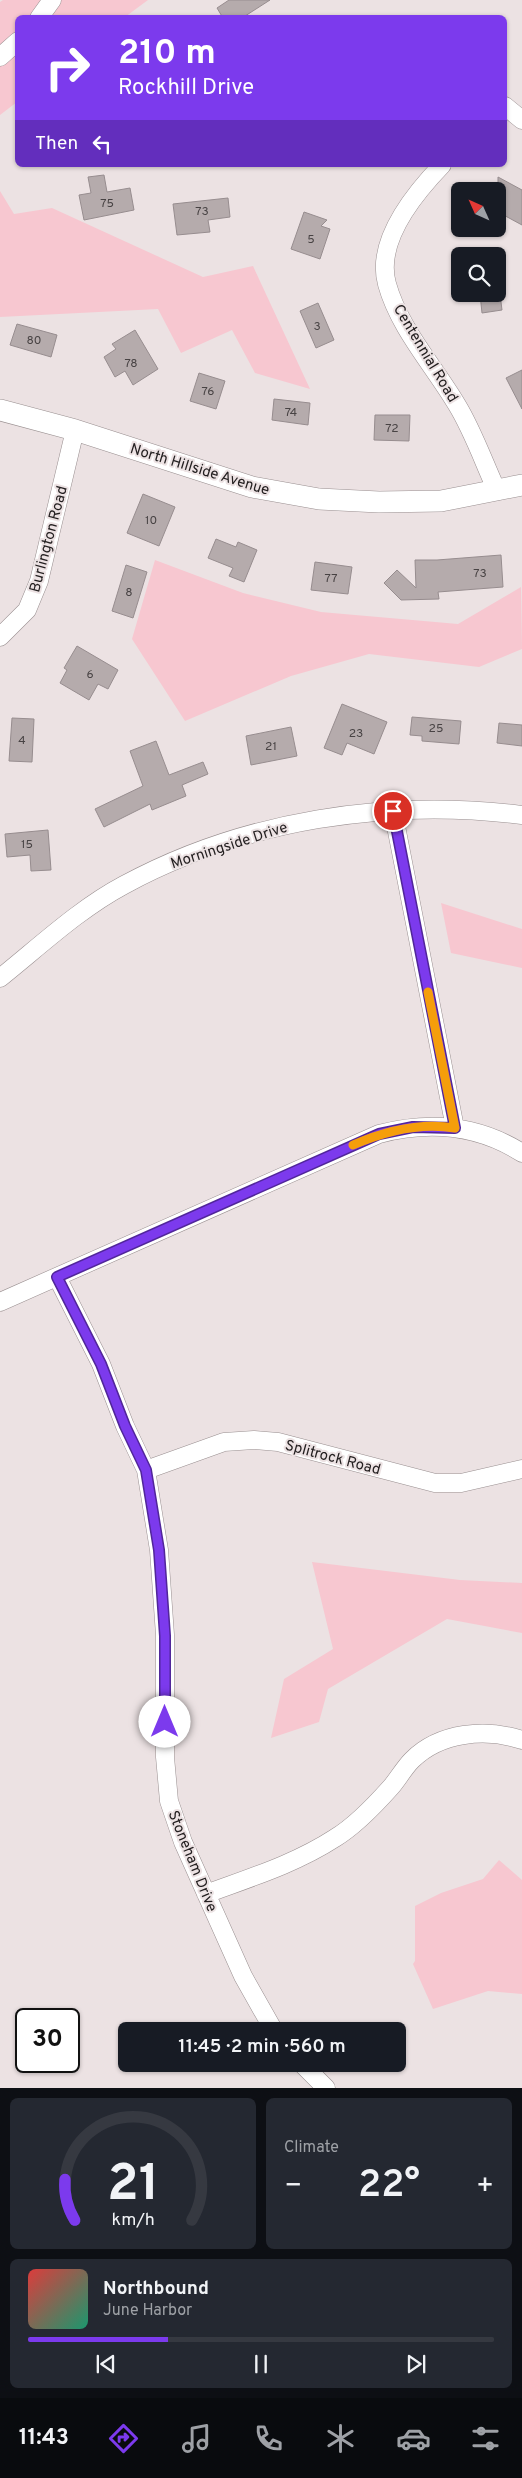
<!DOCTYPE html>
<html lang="en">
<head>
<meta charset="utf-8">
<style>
  body { margin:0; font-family:Overpass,sans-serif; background:#242831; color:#f1f3f6; height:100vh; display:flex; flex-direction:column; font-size:19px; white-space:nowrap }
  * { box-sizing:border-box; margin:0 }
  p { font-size:16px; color:#9ea1a6 }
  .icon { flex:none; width:28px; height:28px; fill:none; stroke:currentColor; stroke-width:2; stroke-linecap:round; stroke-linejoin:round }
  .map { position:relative; height:2088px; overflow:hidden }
  .side { display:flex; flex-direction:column; gap:10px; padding:10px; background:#0d0f14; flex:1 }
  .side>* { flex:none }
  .top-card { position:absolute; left:15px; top:15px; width:492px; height:152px; border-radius:8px; box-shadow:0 1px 4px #0004; background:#7c3aed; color:#fff; overflow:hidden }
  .needle { width:32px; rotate:315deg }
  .controls { position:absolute; left:451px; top:182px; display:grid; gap:10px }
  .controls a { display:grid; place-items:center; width:55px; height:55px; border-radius:8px; background:#171b24; box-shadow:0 1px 4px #0004; font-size:25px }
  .speed { position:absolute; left:15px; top:2008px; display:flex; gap:10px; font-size:25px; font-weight:700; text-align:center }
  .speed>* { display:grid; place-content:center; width:65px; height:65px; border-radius:50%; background:#171b24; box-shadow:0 1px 4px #0004; line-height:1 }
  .speed .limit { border:2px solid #111; border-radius:8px; background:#fff; color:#111 }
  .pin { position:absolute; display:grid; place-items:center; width:42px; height:42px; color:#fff; margin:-21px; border:2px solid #fff; border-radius:50%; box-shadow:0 1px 5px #0007 }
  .me { position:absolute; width:55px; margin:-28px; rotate:0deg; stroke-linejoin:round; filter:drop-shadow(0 0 4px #0008) }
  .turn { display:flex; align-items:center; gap:18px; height:105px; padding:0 20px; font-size:22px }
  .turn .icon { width:65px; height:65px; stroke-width:2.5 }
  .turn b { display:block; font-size:35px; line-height:42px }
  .then { display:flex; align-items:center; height:48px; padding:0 20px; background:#0003; gap:10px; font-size:19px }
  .big { font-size:38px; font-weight:600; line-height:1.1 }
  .side .widget { flex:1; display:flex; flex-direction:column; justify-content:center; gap:8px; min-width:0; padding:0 18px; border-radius:8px; background:#242831 }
  .side .dial { align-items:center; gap:0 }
  .dial svg { height:130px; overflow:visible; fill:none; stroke:#363941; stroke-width:7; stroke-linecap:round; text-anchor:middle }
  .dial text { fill:#f1f3f6; stroke:none }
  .song { display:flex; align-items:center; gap:15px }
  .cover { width:60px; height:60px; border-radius:8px; background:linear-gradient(135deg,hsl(0 70% 55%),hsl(160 70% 35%)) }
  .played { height:5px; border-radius:2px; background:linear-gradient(90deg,#7c3aed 30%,#363941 30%) }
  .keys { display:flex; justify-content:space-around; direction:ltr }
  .heat { display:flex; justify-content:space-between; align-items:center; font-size:28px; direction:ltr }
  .side .tiles { flex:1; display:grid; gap:10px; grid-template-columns:1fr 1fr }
  .widget:last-child { grid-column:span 2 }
  .trip { position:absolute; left:118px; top:2022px; width:288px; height:50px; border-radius:8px; background:#171b24; box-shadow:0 1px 4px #0004; font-weight:600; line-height:50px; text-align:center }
  .tabs { display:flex; height:80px; justify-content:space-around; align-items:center; background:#090b0e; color:#9ea1a6 }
  .tabs .icon { width:35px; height:35px }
  .tabs .selected { color:#7c3aed }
  .tabs b { font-size:22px; color:#f1f3f6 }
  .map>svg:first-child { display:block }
  .green { fill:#f7c7d0 }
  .building { fill:#b5abac; stroke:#978d8f }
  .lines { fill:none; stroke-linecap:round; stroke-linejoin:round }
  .minor-casing { stroke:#998f90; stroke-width:19 }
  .tertiary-casing { stroke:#998f90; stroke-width:22 }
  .minor { stroke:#fff; stroke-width:18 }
  .tertiary { stroke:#fff; stroke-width:21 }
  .route-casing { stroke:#51269a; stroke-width:12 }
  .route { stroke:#7c3aed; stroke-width:9 }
  .slow { stroke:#f59e0b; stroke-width:9 }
  .labels { text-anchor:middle; stroke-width:4; stroke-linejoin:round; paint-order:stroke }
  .number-label { font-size:12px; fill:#484344 }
  .street-label { font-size:15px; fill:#242021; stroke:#ece2e3 }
</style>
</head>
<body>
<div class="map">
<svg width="522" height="2088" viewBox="0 0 522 2088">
  <rect width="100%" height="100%" fill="#ece2e3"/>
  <path class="green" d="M 3,0 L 148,0 L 125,17 L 18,18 L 17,102 L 0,115 L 0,2 Z
    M 0,191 L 14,214 L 52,208 L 203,277 L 253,266 L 310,389 L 255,373 L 232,330 L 181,353 L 158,309 L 0,317 Z
    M 155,560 L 243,593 L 321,612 L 458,624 L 521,587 L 522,649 L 479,667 L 369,654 L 291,676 L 185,721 L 132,639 Z
    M 441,903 L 522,929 L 522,968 L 451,953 Z
    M 312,1562 L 460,1580 L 522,1583 L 522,1633 L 447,1619 L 328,1689 L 319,1722 L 271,1738 L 284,1679 L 333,1649 Z
    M 499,1860 L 522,1880 L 522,1994 L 488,1991 L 433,2009 L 413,1964 L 415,1961 L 415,1906 L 441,1893 L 483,1879 Z"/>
  <path class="building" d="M 229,0 L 270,0 L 242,18 L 223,18 L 217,8 Z
    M 104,175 L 107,192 L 130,188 L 134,210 L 84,220 L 79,195 L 91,193 L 88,177 Z
    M 498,177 L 522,190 L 522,225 L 498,212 Z
    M 228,198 L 230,217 L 208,220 L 210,232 L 177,235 L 173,204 Z
    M 304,212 L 327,220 L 321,226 L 330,229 L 320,259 L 291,249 Z
    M 480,294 L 500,294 L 502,310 L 482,313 Z
    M 318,303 L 334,340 L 316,348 L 300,311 Z
    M 17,324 L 57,335 L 51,357 L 10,345 Z
    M 135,330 L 158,369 L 133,385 L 125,371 L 115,377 L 104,357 L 116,349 L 112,344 Z
    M 522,370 L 522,409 L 506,378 Z
    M 199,373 L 225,381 L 216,409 L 190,401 Z
    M 274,399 L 310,403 L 308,425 L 272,420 Z
    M 375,415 L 410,415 L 409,441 L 374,440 Z
    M 143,494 L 175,507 L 159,546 L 127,533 Z
    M 216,539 L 236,547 L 238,542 L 257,550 L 244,582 L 229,576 L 233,568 L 208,558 Z
    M 501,555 L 503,587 L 438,592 L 439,599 L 401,600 L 384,583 L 397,570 L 416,588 L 415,560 L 437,560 Z
    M 315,562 L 352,567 L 348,594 L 311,590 Z
    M 126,565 L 147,572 L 133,618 L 112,611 Z
    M 77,646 L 118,670 L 108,689 L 98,684 L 89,700 L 60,683 L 67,670 L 64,668 Z
    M 342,704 L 387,722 L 374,754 L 347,743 L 342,755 L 324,748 Z
    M 412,717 L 461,721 L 459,744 L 422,741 L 422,736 L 410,735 Z
    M 12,718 L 34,719 L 32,762 L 9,761 Z
    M 499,723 L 522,725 L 522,746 L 497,743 Z
    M 291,727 L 297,756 L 251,765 L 246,736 Z
    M 156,741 L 169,775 L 203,762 L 208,774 L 182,785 L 186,796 L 152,810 L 150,804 L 104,827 L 95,809 L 143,786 L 130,751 Z
    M 48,830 L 51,870 L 31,871 L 30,855 L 7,857 L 5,834 Z"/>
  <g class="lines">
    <g class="minor-casing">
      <path id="minor" d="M 39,18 L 52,0
        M 0,57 L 18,41
        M 505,106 L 522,120
        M 442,165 C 415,193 375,241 387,284 C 399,328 434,366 457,405 C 473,431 484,463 497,491
        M 0,637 L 27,610 L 39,581 L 75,430
        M 393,811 L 455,1128
        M 0,978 C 40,946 79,909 124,885 C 244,820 388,798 522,815
        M 57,1277 L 101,1364 L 125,1426 L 146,1470 L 159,1550 L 165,1635 L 165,1757 L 169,1801 L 183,1842 L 243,1976 L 274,2031
        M 0,1302 L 379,1134 C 429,1121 478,1125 522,1153
        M 146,1470 L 224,1442 L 254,1440 L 278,1442 L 435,1483 L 461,1483 L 522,1469
        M 206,1894 C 249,1878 295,1864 335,1838 C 355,1826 375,1805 391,1787 C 398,1779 404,1768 412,1760 C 440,1732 486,1728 522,1740
        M 302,2064 L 326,2088"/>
    </g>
    <g class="tertiary-casing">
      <path id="tertiary" d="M 0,410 L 75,430 L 252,487 L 319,499 L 379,502 L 441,501 L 522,485"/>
    </g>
    <use href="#minor" class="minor"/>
    <use href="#tertiary" class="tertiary"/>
  </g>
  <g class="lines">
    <g class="route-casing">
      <path id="route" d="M 165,1722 L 165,1636 L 159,1550 L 146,1470 L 125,1426 L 101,1364 L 57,1277 L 379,1134 L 413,1127 L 455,1128 L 393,811"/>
    </g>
    <use href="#route" class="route"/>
    <path class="slow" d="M 353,1145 C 385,1131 419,1122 455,1128 L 428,992"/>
  </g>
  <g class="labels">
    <g class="number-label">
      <text x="107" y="207">75</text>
      <text x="202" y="215">73</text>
      <text x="311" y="243">5</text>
      <text x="317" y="330">3</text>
      <text x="34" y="344">80</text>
      <text x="131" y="367">78</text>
      <text x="208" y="395">76</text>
      <text x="291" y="416">74</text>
      <text x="392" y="432">72</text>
      <text x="151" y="524">10</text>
      <text x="480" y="577">73</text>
      <text x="331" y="582">77</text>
      <text x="129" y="596">8</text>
      <text x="90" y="678">6</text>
      <text x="436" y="732">25</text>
      <text x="356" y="737">23</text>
      <text x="22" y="744">4</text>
      <text x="271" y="750">21</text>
      <text x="27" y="848">15</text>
    </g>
    <g class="street-label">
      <text transform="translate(426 353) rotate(59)" y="5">Centennial Road</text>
      <text transform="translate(200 469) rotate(17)" y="5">North Hillside Avenue</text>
      <text transform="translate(48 539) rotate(-75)" y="5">Burlington Road</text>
      <text transform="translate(229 845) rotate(-18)" y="5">Morningside Drive</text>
      <text transform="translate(333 1457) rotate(15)" y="5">Splitrock Road</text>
      <text transform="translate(193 1861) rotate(68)" y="5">Stoneham Drive</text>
    </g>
  </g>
</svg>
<div class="controls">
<a><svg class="needle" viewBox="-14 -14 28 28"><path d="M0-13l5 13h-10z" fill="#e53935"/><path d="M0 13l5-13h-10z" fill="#9ea1a6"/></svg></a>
<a><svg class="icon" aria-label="search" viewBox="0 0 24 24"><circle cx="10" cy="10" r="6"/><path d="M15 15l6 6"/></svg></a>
</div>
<div class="speed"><div class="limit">30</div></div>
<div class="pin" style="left:393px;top:811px;background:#d93025"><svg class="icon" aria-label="arrive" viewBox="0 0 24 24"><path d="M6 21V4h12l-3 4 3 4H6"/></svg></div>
<svg class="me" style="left:165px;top:1722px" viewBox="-20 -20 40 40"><circle r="19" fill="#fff"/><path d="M0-13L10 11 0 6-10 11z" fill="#7c3aed"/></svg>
<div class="trip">11:45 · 2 min · 560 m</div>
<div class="top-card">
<div class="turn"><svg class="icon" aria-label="right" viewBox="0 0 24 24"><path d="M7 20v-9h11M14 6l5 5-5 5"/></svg><div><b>210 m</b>Rockhill Drive</div></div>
<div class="then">Then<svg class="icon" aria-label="left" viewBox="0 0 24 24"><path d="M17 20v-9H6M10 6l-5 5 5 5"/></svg></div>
</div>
</div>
<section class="side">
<div class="tiles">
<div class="widget dial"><svg viewBox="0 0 100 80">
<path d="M14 69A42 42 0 1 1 86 69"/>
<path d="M14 69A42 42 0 0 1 8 44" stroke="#7c3aed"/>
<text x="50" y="56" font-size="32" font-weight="700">21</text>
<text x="50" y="72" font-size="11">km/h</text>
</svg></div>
<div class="widget"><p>Climate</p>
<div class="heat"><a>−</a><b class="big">22°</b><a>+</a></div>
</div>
<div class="widget">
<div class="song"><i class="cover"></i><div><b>Northbound</b><p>June Harbor</p></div></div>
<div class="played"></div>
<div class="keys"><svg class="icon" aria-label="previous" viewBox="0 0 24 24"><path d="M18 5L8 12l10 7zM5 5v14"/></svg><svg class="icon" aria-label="pause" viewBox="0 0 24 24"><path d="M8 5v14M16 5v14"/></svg><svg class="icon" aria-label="next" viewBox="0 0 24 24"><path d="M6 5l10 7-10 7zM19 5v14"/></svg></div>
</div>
</div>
</section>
<nav class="tabs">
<b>11:43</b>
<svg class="icon selected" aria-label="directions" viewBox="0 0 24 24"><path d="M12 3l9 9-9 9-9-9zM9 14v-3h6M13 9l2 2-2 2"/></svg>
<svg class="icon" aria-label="music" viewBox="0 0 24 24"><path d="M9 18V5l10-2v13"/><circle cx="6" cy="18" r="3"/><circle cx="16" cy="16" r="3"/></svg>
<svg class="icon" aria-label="phone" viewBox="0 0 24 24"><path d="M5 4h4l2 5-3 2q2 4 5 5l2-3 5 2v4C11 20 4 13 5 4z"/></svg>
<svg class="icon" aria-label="climate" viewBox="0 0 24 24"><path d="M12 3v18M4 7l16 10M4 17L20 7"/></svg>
<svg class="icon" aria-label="car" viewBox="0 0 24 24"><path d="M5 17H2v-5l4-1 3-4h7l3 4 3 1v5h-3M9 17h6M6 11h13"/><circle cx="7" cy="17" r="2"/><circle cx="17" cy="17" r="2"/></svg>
<svg class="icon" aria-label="filters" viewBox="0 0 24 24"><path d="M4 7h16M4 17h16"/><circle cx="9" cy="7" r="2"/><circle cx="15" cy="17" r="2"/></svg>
</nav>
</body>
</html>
